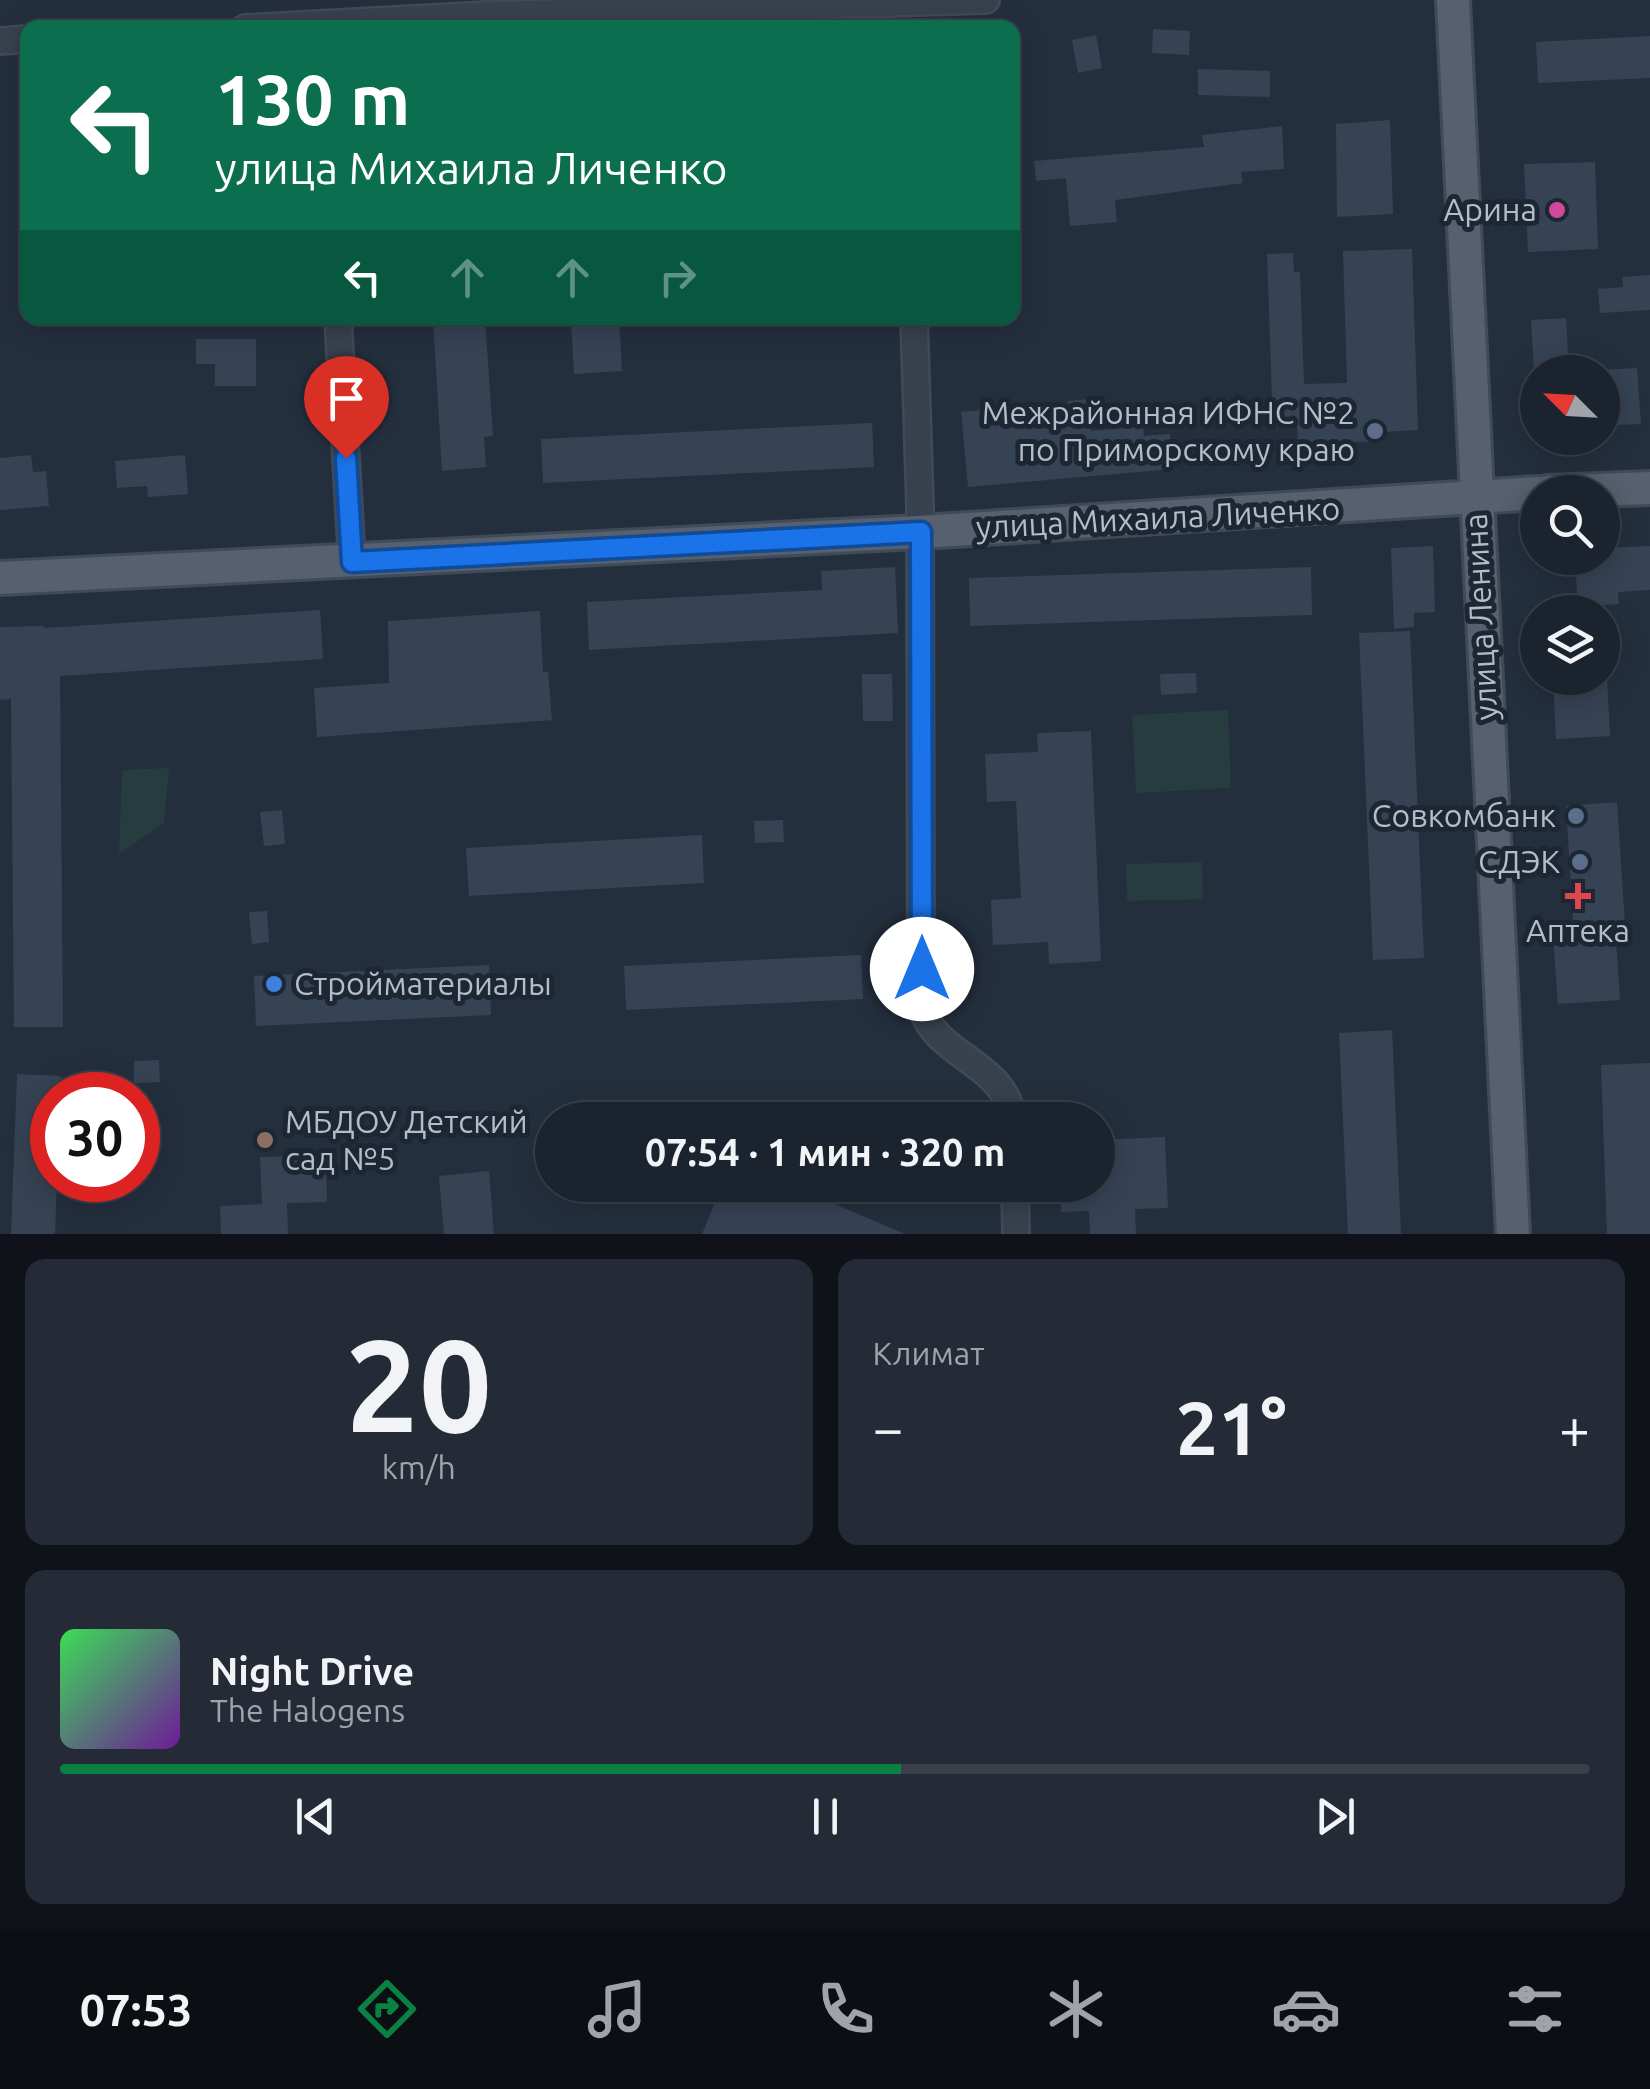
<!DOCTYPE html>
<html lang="ru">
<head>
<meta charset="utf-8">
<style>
  body { margin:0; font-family:Ubuntu,sans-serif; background:#242b36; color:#f1f3f6; height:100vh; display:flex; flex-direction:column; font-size:38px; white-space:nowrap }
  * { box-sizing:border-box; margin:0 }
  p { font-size:32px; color:#a0a4aa }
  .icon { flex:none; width:55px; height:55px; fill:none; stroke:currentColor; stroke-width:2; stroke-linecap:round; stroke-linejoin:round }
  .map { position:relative; height:1234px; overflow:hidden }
  .drawer { display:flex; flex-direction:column; gap:25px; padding:25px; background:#0f1319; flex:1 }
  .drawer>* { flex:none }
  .banner { position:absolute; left:20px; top:20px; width:1000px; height:305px; border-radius:20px; box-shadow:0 5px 25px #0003,0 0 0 2px #39404a; background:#0b6e4f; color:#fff; overflow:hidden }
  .needle { width:65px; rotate:294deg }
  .fabs { position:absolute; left:1520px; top:355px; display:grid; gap:20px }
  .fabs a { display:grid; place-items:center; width:100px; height:100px; border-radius:50%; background:#1b232e; box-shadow:0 5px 25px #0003,0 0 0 2px #39404a; font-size:50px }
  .speed { position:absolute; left:30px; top:1072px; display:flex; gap:20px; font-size:50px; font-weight:700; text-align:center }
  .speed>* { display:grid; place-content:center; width:130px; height:130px; border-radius:50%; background:#1b232e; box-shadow:0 5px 25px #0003,0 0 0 2px #39404a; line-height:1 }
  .speed .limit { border:15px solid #d22; background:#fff; color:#111 }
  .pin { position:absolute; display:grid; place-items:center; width:85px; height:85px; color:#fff; margin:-102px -42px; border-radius:50% 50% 50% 0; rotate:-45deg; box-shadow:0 0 10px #0007 }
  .pin .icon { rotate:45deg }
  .me { position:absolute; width:110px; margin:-55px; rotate:0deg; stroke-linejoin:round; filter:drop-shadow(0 0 8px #0008) }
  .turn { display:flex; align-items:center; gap:35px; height:210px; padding:0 30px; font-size:45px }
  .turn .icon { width:130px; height:130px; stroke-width:2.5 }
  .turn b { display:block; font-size:70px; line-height:85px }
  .lanes { display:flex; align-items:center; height:95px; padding:0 30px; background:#0003; justify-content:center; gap:50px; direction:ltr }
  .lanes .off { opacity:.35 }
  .big { font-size:75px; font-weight:700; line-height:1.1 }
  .drawer .widget { flex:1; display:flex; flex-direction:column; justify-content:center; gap:15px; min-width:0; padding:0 35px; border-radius:20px; background:#242b36 }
  .drawer .dial { align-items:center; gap:0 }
  .dial b { font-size:130px; line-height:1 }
  .song { display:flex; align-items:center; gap:30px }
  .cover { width:120px; height:120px; border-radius:15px; background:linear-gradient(135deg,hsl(130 70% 55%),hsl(280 70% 35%)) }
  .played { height:10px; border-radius:5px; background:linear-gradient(90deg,#0b8043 55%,#39404a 55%) }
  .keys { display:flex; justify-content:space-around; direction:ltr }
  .heat { display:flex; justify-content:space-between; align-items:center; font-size:55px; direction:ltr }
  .drawer .tiles { flex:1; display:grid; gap:25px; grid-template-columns:1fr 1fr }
  .widget:last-child { grid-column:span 2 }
  .trip { position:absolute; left:535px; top:1102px; width:580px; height:100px; border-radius:50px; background:#1b232e; box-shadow:0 5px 25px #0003,0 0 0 2px #39404a; font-weight:700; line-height:100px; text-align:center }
  .tab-bar { display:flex; height:160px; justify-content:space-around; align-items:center; background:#0b0e12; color:#a0a4aa }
  .tab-bar .icon { width:70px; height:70px }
  .tab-bar .active { color:#0b8043 }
  .tab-bar b { font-size:45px; color:#f1f3f6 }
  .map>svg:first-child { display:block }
  .green { fill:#263c3f }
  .building { fill:#364354 }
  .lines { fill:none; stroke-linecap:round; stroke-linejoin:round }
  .minor-casing { stroke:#414a57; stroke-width:30 }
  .major-casing { stroke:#414a57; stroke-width:38 }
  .minor { stroke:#38414e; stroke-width:25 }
  .major { stroke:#56606e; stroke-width:32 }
  .route-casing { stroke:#114b97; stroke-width:25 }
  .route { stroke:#1a73e8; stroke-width:18 }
  .hotel-dot { fill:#d1479c; stroke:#1d2633; stroke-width:4 }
  .service-dot { fill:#5c6f8a; stroke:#1d2633; stroke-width:4 }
  .health-dot { fill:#e0444e; stroke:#1d2633; stroke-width:4 }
  .shop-dot { fill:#3f7fe0; stroke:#1d2633; stroke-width:4 }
  .education-dot { fill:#8d6e63; stroke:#1d2633; stroke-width:4 }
  .labels { text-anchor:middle; stroke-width:10; stroke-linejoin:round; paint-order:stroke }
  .poi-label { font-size:32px; fill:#b4bcc9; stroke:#1d2633; text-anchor:end }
  .street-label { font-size:32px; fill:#b4bcc9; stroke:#1d2633 }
</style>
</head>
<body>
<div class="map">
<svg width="1650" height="1234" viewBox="0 0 1650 1234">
  <rect width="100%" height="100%" fill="#242f3e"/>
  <path class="green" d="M 1228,710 L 1231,788 L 1136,793 L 1132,715 Z
    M 169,768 L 164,823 L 119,854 L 122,770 Z
    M 1202,862 L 1203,899 L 1127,901 L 1126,864 Z"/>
  <path class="building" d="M 1153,29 L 1190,31 L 1189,55 L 1152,53 Z
    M 1096,35 L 1102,68 L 1078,73 L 1072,40 Z
    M 1650,36 L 1650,78 L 1538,83 L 1536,42 Z
    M 1198,69 L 1270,71 L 1270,97 L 1198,95 Z
    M 1390,120 L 1393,214 L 1337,217 L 1336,124 Z
    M 1282,126 L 1284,169 L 1241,172 L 1243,183 L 1115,200 L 1117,222 L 1070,226 L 1066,178 L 1036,181 L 1034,161 L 1204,147 L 1202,135 Z
    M 1595,162 L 1598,249 L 1528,252 L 1524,164 Z
    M 1412,249 L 1418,430 L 1383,432 L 1383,441 L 1298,444 L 1297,426 L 1273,427 L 1267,254 L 1293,253 L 1294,272 L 1300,272 L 1304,384 L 1347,383 L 1343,251 Z
    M 1650,275 L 1650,310 L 1600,313 L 1598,289 L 1623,287 L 1622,277 Z
    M 433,318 L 485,318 L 493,436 L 484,437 L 486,467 L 442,471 Z
    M 571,318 L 619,318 L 622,371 L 574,374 Z
    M 1566,318 L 1569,372 L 1534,372 L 1531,320 Z
    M 196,339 L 256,339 L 256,386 L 215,386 L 215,364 L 196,364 Z
    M 1637,368 L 1641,424 L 1602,426 L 1602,370 Z
    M 1088,399 L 1091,431 L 1143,426 L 1144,436 L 1170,434 L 1173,469 L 968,487 L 961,412 L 1023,406 L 1025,423 L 1070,419 L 1068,401 Z
    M 872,423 L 874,467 L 543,483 L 541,439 Z
    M 31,455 L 33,472 L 46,471 L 49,506 L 0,510 L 0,458 Z
    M 185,455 L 188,494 L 148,497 L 147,486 L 117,488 L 115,461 Z
    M 1433,546 L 1435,612 L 1414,613 L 1414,627 L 1394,629 L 1391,548 Z
    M 1650,546 L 1650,590 L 1618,592 L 1619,604 L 1603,605 L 1603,612 L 1578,612 L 1575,558 L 1602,558 L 1602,548 Z
    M 895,567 L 898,633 L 589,650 L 587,602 L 822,590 L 821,571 Z
    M 1311,567 L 1312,615 L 970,626 L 969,578 Z
    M 320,610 L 323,659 L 60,676 L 63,1027 L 14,1027 L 11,699 L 0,700 L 0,627 L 44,626 L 44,628 Z
    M 540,611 L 543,672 L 548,672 L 552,720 L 317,737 L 314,688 L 389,683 L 388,621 Z
    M 1410,631 L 1424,958 L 1373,960 L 1359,633 Z
    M 1196,673 L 1197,693 L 1161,695 L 1160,674 Z
    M 862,674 L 892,674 L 893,721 L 863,721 Z
    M 1553,678 L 1607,678 L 1610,736 L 1556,739 Z
    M 1091,731 L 1101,961 L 1049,964 L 1048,942 L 993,945 L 991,900 L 1021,898 L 1016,801 L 987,802 L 985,754 L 1038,752 L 1037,733 Z
    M 1617,802 L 1626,941 L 1616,941 L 1620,1000 L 1558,1004 L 1553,937 L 1574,935 L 1566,806 Z
    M 282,810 L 285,844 L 264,846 L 260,812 Z
    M 783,820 L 784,842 L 755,843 L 754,821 Z
    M 702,835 L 704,883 L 469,896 L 466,848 Z
    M 267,911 L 269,942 L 252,944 L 249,912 Z
    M 861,955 L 863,999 L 626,1010 L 624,966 Z
    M 489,965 L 491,1015 L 256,1026 L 254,976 Z
    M 1392,1030 L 1401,1234 L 1348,1234 L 1339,1033 Z
    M 159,1060 L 160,1082 L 134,1083 L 134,1061 Z
    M 1650,1063 L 1650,1234 L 1607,1234 L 1601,1065 Z
    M 17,1074 L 61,1076 L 61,1095 L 52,1095 L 52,1180 L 57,1180 L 55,1234 L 11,1234 Z
    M 1165,1137 L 1168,1208 L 1135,1209 L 1136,1234 L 1090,1234 L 1089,1211 L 1061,1212 L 1060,1185 L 1098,1185 L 1098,1140 Z
    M 326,1155 L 327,1202 L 287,1203 L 288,1234 L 221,1234 L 220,1206 L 262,1204 L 260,1157 Z
    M 489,1171 L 494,1234 L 444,1234 L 439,1176 Z
    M 722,1185 L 790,1185 L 905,1234 L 702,1234 Z"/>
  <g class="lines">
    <g class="minor-casing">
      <path id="minor" d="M 245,28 L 487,15 L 986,0
        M 0,41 L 28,39
        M 338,318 L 352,563
        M 914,318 L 920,505 L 921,1005 C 934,1058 1008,1062 1012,1120
        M 1015,1185 L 1016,1234"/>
    </g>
    <g class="major-casing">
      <path id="major" d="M 1453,0 L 1513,1234
        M 1548,492 L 1650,488
        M 0,578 L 937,531 L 1538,493"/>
    </g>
    <use href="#minor" class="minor"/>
    <use href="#major" class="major"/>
  </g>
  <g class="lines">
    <g class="route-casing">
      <path id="route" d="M 346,458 L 352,562 L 921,532 L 922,969"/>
    </g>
    <use href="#route" class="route"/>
  </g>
  <circle class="hotel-dot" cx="1557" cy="210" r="10"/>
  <g class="service-dot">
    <circle cx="1375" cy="431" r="10"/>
    <circle cx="1576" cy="816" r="10"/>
    <circle cx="1580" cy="862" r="10"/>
  </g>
  <path class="health-dot" d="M1573 881h10v10h10v10h-10v10h-10v-10h-10v-10h10z"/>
  <circle class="shop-dot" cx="274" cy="984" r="10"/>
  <circle class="education-dot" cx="265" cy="1140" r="10"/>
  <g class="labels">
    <g class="poi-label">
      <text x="1537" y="221">Арина</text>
      <text x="1355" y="424">Межрайонная ИФНС №2<tspan x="1355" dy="37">по Приморскому краю</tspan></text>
      <text x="1556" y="827">Совкомбанк</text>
      <text x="1560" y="873">СДЭК</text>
      <text x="1578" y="942" text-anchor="middle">Аптека</text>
      <text x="294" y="995" text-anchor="start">Стройматериалы</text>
      <text x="285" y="1133" text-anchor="start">МБДОУ Детский<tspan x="285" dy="37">сад №5</tspan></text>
    </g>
    <g class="street-label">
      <text transform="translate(1158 518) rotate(-3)" y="11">улица Михаила Личенко</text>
      <text transform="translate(1481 617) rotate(-93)" y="11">улица Ленина</text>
    </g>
  </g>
</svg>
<div class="fabs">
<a><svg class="needle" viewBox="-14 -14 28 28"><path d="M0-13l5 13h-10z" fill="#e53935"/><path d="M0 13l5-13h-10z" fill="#a0a4aa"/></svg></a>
<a><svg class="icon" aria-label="search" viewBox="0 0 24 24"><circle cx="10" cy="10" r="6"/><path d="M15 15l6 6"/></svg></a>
<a><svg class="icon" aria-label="layers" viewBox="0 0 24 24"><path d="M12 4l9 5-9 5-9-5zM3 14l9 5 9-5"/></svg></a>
</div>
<div class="speed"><div class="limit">30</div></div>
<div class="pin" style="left:346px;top:458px;background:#d93025"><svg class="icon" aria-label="arrive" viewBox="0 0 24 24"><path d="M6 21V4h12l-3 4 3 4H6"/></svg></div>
<svg class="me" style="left:922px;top:969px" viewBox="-20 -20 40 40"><circle r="19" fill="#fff"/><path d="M0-13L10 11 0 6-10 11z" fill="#1a73e8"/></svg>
<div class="trip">07:54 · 1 мин · 320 m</div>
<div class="banner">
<div class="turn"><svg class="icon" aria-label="left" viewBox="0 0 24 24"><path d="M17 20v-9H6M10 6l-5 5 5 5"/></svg><div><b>130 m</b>улица Михаила Личенко</div></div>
<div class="lanes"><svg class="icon" aria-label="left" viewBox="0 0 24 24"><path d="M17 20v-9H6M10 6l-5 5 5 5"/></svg><svg class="icon off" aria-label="ahead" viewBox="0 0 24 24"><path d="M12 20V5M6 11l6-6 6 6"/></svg><svg class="icon off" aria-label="ahead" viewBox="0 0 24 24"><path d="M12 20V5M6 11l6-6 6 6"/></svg><svg class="icon off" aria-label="right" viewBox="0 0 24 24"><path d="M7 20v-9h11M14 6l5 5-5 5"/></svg></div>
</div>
</div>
<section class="drawer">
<div class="tiles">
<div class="widget dial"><b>20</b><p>km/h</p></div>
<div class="widget"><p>Климат</p>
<div class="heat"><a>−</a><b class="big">21°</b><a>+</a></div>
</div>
<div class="widget">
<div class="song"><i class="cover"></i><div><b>Night Drive</b><p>The Halogens</p></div></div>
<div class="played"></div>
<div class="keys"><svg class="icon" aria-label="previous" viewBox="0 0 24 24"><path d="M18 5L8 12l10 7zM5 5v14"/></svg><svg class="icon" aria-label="pause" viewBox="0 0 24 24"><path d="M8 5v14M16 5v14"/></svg><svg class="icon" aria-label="next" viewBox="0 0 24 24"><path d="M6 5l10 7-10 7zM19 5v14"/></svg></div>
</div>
</div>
</section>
<nav class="tab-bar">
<b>07:53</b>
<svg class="icon active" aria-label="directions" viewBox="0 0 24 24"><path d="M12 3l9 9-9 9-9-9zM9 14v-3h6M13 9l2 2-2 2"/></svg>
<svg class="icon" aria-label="music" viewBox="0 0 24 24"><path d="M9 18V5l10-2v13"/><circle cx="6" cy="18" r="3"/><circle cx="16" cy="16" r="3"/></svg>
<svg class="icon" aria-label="phone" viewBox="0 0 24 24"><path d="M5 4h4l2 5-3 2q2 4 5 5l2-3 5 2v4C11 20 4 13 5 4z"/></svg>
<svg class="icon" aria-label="climate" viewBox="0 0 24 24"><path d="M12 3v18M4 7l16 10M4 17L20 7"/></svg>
<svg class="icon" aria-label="car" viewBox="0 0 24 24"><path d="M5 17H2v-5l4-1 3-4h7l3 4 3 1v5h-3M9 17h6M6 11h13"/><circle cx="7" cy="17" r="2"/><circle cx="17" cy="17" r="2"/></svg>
<svg class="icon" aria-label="filters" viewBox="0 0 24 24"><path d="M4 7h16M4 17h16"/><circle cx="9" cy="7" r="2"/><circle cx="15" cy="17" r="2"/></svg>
</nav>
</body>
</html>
